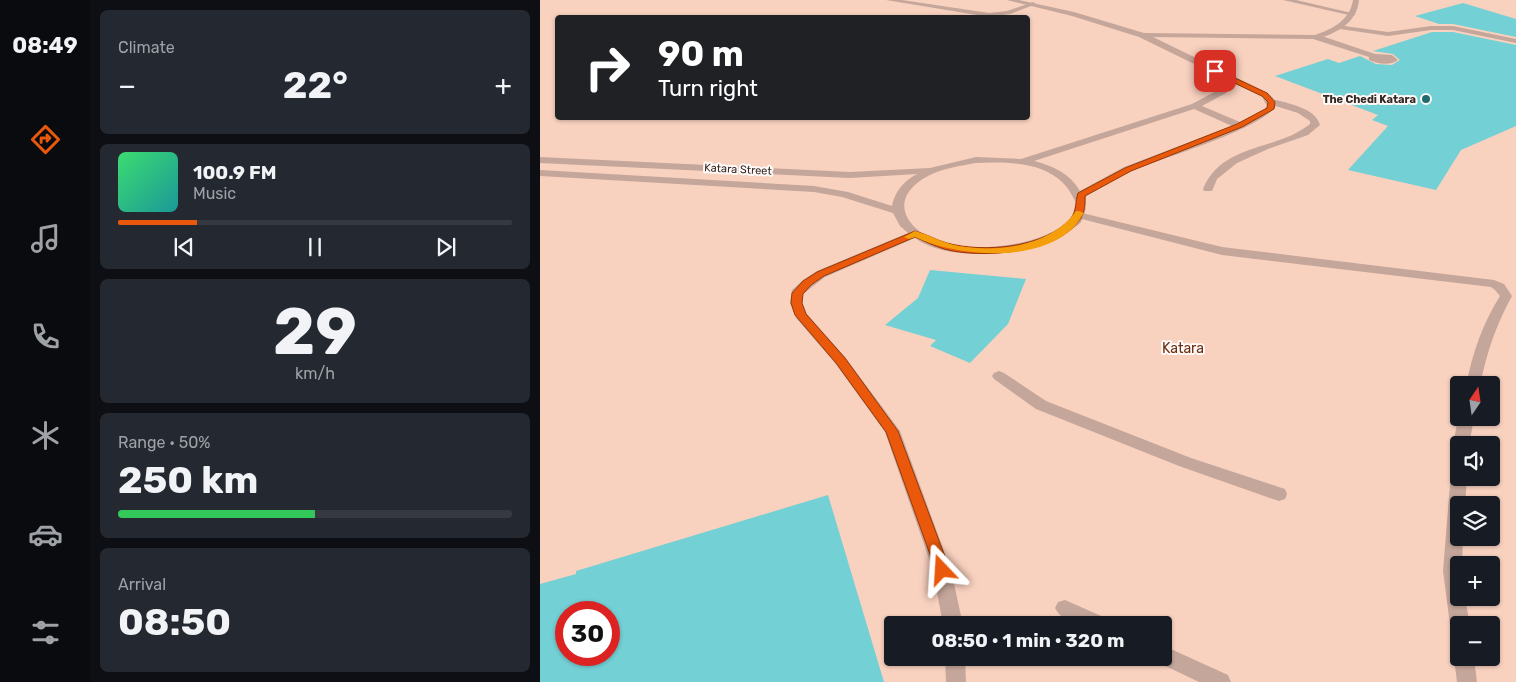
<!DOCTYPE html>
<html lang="en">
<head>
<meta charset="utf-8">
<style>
  body { margin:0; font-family:Rubik,sans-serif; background:#242831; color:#f1f3f6; height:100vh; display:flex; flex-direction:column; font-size:19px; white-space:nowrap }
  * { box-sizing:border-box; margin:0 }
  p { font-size:16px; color:#9ea1a6 }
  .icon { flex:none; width:28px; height:28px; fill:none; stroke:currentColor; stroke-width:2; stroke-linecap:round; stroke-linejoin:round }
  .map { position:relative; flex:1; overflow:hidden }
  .side { display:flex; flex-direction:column; gap:10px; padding:10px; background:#0d0f14; width:450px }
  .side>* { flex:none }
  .hud { position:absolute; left:15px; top:15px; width:475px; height:105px; border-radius:5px; box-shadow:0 1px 4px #0004; background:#202124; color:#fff; overflow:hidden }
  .needle { width:32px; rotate:13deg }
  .controls { position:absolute; left:910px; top:376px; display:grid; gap:10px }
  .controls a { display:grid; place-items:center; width:50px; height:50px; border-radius:5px; background:#171b24; box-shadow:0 1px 4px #0004; font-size:25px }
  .speed { position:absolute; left:15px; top:601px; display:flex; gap:10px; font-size:25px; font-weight:700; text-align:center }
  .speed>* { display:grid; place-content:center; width:65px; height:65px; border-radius:50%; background:#171b24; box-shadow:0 1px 4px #0004; line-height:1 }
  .speed .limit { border:8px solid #d22; background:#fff; color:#111 }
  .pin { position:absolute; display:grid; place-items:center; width:42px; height:42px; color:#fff; margin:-21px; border-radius:10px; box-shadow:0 2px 8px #0006 }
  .me { position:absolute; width:55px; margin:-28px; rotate:340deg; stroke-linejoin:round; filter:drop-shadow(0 0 4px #0008) }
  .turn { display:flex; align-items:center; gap:18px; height:105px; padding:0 20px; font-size:22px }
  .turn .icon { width:65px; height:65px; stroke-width:2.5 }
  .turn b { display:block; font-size:35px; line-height:42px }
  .big { font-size:38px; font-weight:700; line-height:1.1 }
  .side .tile { flex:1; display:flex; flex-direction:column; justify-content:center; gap:8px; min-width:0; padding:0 18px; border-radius:8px; background:#242831 }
  .side .dial { align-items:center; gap:0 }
  .dial b { font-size:65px; line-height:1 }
  .song { display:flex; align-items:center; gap:15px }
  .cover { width:60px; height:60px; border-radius:8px; background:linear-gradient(135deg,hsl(140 70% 55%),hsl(180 70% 35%)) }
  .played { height:5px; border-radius:2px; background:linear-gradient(90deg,#ea580c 20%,#363941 20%) }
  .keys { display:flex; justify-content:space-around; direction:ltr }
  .heat { display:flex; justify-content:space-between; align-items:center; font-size:28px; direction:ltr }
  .charge { height:8px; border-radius:4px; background:linear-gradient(90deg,#34c759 50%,#363941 0) }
  .trip { position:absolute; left:344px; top:616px; width:288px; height:50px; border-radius:5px; background:#171b24; box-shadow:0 1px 4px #0004; font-weight:700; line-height:50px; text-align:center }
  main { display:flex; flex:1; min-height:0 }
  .dock { display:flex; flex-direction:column; width:90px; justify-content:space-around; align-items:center; background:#090b0e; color:#9ea1a6 }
  .dock .icon { width:35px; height:35px }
  .dock .selected { color:#ea580c }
  .dock b { font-size:22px; color:#f1f3f6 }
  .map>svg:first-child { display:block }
  .green { fill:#f9d1bf; fill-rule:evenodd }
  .building { fill:#73d0d4; fill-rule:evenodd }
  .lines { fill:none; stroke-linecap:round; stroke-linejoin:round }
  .service { fill:#c5a69a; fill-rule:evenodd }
  .minor { fill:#c5a69a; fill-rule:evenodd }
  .route { fill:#ea580c; stroke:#983908 }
  .slow { fill:#f59e0b }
  .poi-dot { fill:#206c6f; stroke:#fff9f7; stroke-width:2 }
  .labels { text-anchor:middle; stroke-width:4; stroke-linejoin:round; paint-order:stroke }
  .far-poi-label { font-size:11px; font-weight:bold; fill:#332925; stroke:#fff9f7; text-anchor:end }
  .far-street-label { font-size:11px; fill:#332925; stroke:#fff9f7 }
  .park-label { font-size:14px; fill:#6a2e10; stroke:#fff9f7 }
</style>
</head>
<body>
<main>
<nav class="dock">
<b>08:49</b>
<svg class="icon selected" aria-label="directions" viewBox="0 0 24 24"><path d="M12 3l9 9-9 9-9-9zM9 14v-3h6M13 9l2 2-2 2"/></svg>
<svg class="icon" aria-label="music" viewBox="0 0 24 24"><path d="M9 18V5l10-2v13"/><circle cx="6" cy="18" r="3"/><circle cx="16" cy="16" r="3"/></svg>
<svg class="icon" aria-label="phone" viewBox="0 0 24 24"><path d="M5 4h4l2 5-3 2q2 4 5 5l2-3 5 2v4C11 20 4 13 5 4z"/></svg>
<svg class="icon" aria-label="climate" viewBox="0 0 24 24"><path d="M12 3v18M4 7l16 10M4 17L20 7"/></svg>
<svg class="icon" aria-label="car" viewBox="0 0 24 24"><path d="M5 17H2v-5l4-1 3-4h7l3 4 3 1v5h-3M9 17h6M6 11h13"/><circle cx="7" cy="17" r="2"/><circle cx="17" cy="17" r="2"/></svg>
<svg class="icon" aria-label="filters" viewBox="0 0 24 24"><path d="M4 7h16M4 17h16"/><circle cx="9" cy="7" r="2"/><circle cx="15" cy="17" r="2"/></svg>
</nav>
<section class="side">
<div class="tile"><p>Climate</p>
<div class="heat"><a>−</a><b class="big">22°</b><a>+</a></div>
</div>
<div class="tile">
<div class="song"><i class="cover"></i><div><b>100.9 FM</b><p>Music</p></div></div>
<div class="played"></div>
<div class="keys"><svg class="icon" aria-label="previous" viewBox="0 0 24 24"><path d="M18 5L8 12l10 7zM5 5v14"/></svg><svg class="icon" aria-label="pause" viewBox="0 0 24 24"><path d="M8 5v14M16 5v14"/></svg><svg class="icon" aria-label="next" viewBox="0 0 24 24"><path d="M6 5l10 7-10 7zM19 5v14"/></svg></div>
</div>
<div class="tile dial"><b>29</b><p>km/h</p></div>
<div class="tile"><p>Range · 50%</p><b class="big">250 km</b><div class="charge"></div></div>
<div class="tile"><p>Arrival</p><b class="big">08:50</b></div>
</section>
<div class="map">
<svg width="976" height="682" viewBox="0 0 976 682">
  <rect width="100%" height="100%" fill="#fff9f7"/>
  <path class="green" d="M 0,0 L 976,0 L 976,682 L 0,682 ZM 18,18 L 488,18 L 488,118 L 18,118 ZM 919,385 L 951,385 L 951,418 L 919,418 ZM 919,445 L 951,445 L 951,478 L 919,478 ZM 919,505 L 951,505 L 951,538 L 919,538 ZM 919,565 L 951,565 L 951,598 L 919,598 ZM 26,612 L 69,612 L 69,655 L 26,655 ZM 352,625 L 622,625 L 622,658 L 352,658 ZM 919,625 L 951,625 L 951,658 L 919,658 Z"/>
  <path class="building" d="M 923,3 L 976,19 L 976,37 L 913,24 L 899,24 L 875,16 Z
    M 892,32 L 913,32 L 976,45 L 976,126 L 921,150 L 896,190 L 808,170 L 848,126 L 832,120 L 838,115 L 735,76 L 788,59 L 799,63 L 820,56 L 836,64 L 852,65 L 860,60 L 853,54 L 833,51 Z
    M 390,270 L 486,279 L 468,324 L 430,363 L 390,346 L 396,340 L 345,325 L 378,298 Z
    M 288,495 L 344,682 L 0,682 L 0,584 L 36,574 L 36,571 ZM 26,612 L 69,612 L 69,655 L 26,655 Z"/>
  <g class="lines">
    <path class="service" d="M 346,0 L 362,0 L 449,13 L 467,11 L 493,2 L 496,4 L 470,14 L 449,17 Z
      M 743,0 L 756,0 L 816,14 L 813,16 Z
      M 797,25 L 848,32 L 891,26 L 913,26 L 976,39 L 976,43 L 913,30 L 891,30 L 848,36 L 800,29 L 797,29 Z
      M 773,35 L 779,35 L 835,54 L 852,55 L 858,60 C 849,66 839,64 829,60 L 829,57 L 773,39 Z
      M 732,99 C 747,103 776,108 780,125 L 768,135 L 728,149 L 697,163 L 677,179 L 672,191 L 664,191 L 663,189 C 682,143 737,151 770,124 L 770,121 L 758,113 L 729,104 L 729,100 Z
      M 538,212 L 682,247 L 954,280 L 964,284 L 972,296 C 956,325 947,352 940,385 L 926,385 C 933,352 942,325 960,296 L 955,290 L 951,287 L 682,255 L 534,217 L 532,215 L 534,213 Z
      M 459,371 L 464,373 L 506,401 L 651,458 L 745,489 L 747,494 L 745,499 L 739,501 L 733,499 L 639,466 L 496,409 L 454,379 L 452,376 L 454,373 Z
      M 918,418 L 934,418 L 929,445 L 919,445 L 919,450 L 913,445 Z
      M 919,466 L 919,478 L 927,478 L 925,505 L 919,505 L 919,538 L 923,538 L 922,565 L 919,565 L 919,598 L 925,598 L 930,625 L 919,625 L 919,633 L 913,631 L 910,625 L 903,571 L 911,472 L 913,468 Z
      M 525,600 L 568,619 L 571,625 C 553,625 524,627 515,608 L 518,602 Z
      M 622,645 L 688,675 L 691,682 L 659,682 L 615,661 L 613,658 L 622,658 Z
      M 917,651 L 919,651 L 919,658 L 934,658 L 937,682 L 917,682 L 914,658 Z"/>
    <path class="minor" d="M 467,0 L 479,0 L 534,12 L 604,33 L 775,35 C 793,29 810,20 813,0 L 819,0 C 817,23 796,34 776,39 L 613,37 L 728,93 L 733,98 L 736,106 C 719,130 625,157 594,170 C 577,177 562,188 546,196 C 546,205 546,214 541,222 C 538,226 532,228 529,231 C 495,256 410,264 375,238 L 285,277 L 263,294 L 262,303 L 267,314 L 305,357 L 360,431 L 411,570 L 423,625 L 403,625 L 393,570 L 345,432 L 295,363 L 256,318 L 250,303 L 252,290 L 263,280 L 277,271 L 368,233 L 360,226 L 353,213 L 302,197 L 274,192 L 0,176 L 0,170 L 274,186 L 308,192 L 352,206 C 354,192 365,180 377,174 L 310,178 L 0,163 L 0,157 L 310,172 L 390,168 L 436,157 L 481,159 L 652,104 L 680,89 L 686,83 L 687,80 L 599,37 L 532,16 ZM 694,83 L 722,97 L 727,106 L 724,110 L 700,122 L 662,106 L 686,93 ZM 654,109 L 692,126 L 584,167 L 540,191 C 530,174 514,166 494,161 ZM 436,163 C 465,162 502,161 524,184 C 529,189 533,197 536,203 C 534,209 533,217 529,221 C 500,247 425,256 390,238 C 358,221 354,194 388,176 C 403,168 420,166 436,163 Z
      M 405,658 L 425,658 L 426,682 L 406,682 Z"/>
  </g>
  <path class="route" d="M 673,70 L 678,70 L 727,93 L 735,102 L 734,109 L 702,127 L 591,171 L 545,196 C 545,204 545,211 541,218 C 519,254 440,259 404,249 C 394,246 384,241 375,237 L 284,276 L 271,285 L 263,294 L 262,303 L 266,314 L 305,358 L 358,431 L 410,570 L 407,574 L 402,576 L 397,574 L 346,432 L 296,363 L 255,315 L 251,303 L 252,293 L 263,281 L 277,272 L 375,231 C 386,234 396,240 407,243 C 443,253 506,248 531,218 C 537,211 535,201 538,193 L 585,168 L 697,124 L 727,108 L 728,102 L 722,96 L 673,73 Z"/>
  <path class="slow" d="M 536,211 L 539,211 L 544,213 C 540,218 537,225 532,229 C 496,263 417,257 375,237 L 369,239 L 364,237 L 375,231 C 390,235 403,243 419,246 C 459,253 511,246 536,211 Z"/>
  <circle class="poi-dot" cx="886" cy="99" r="5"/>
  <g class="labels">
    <g class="far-poi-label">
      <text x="876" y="103">The Chedi Katara</text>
    </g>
    <g class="far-street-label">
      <text transform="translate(198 169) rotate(3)" y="4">Katara Street</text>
    </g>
    <g class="park-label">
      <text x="643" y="353">Katara</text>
    </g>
  </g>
</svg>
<div class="controls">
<a><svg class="needle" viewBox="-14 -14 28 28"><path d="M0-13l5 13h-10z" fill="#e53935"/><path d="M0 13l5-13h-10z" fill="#9ea1a6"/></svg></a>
<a><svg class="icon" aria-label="sound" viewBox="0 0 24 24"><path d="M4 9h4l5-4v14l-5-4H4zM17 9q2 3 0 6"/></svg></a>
<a><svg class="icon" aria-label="layers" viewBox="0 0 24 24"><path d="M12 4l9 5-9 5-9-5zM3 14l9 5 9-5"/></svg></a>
<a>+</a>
<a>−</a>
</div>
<div class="speed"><div class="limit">30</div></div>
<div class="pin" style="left:675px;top:71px;background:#d93025"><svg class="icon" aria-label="arrive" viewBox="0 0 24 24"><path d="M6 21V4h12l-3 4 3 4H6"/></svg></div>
<svg class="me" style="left:402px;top:570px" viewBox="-20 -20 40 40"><path d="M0-17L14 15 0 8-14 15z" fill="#ea580c" stroke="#fff" stroke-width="4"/></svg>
<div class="trip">08:50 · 1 min · 320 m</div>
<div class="hud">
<div class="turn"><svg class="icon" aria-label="right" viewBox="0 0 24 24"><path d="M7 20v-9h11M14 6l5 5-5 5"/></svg><div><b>90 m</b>Turn right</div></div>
</div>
</div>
</main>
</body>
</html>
